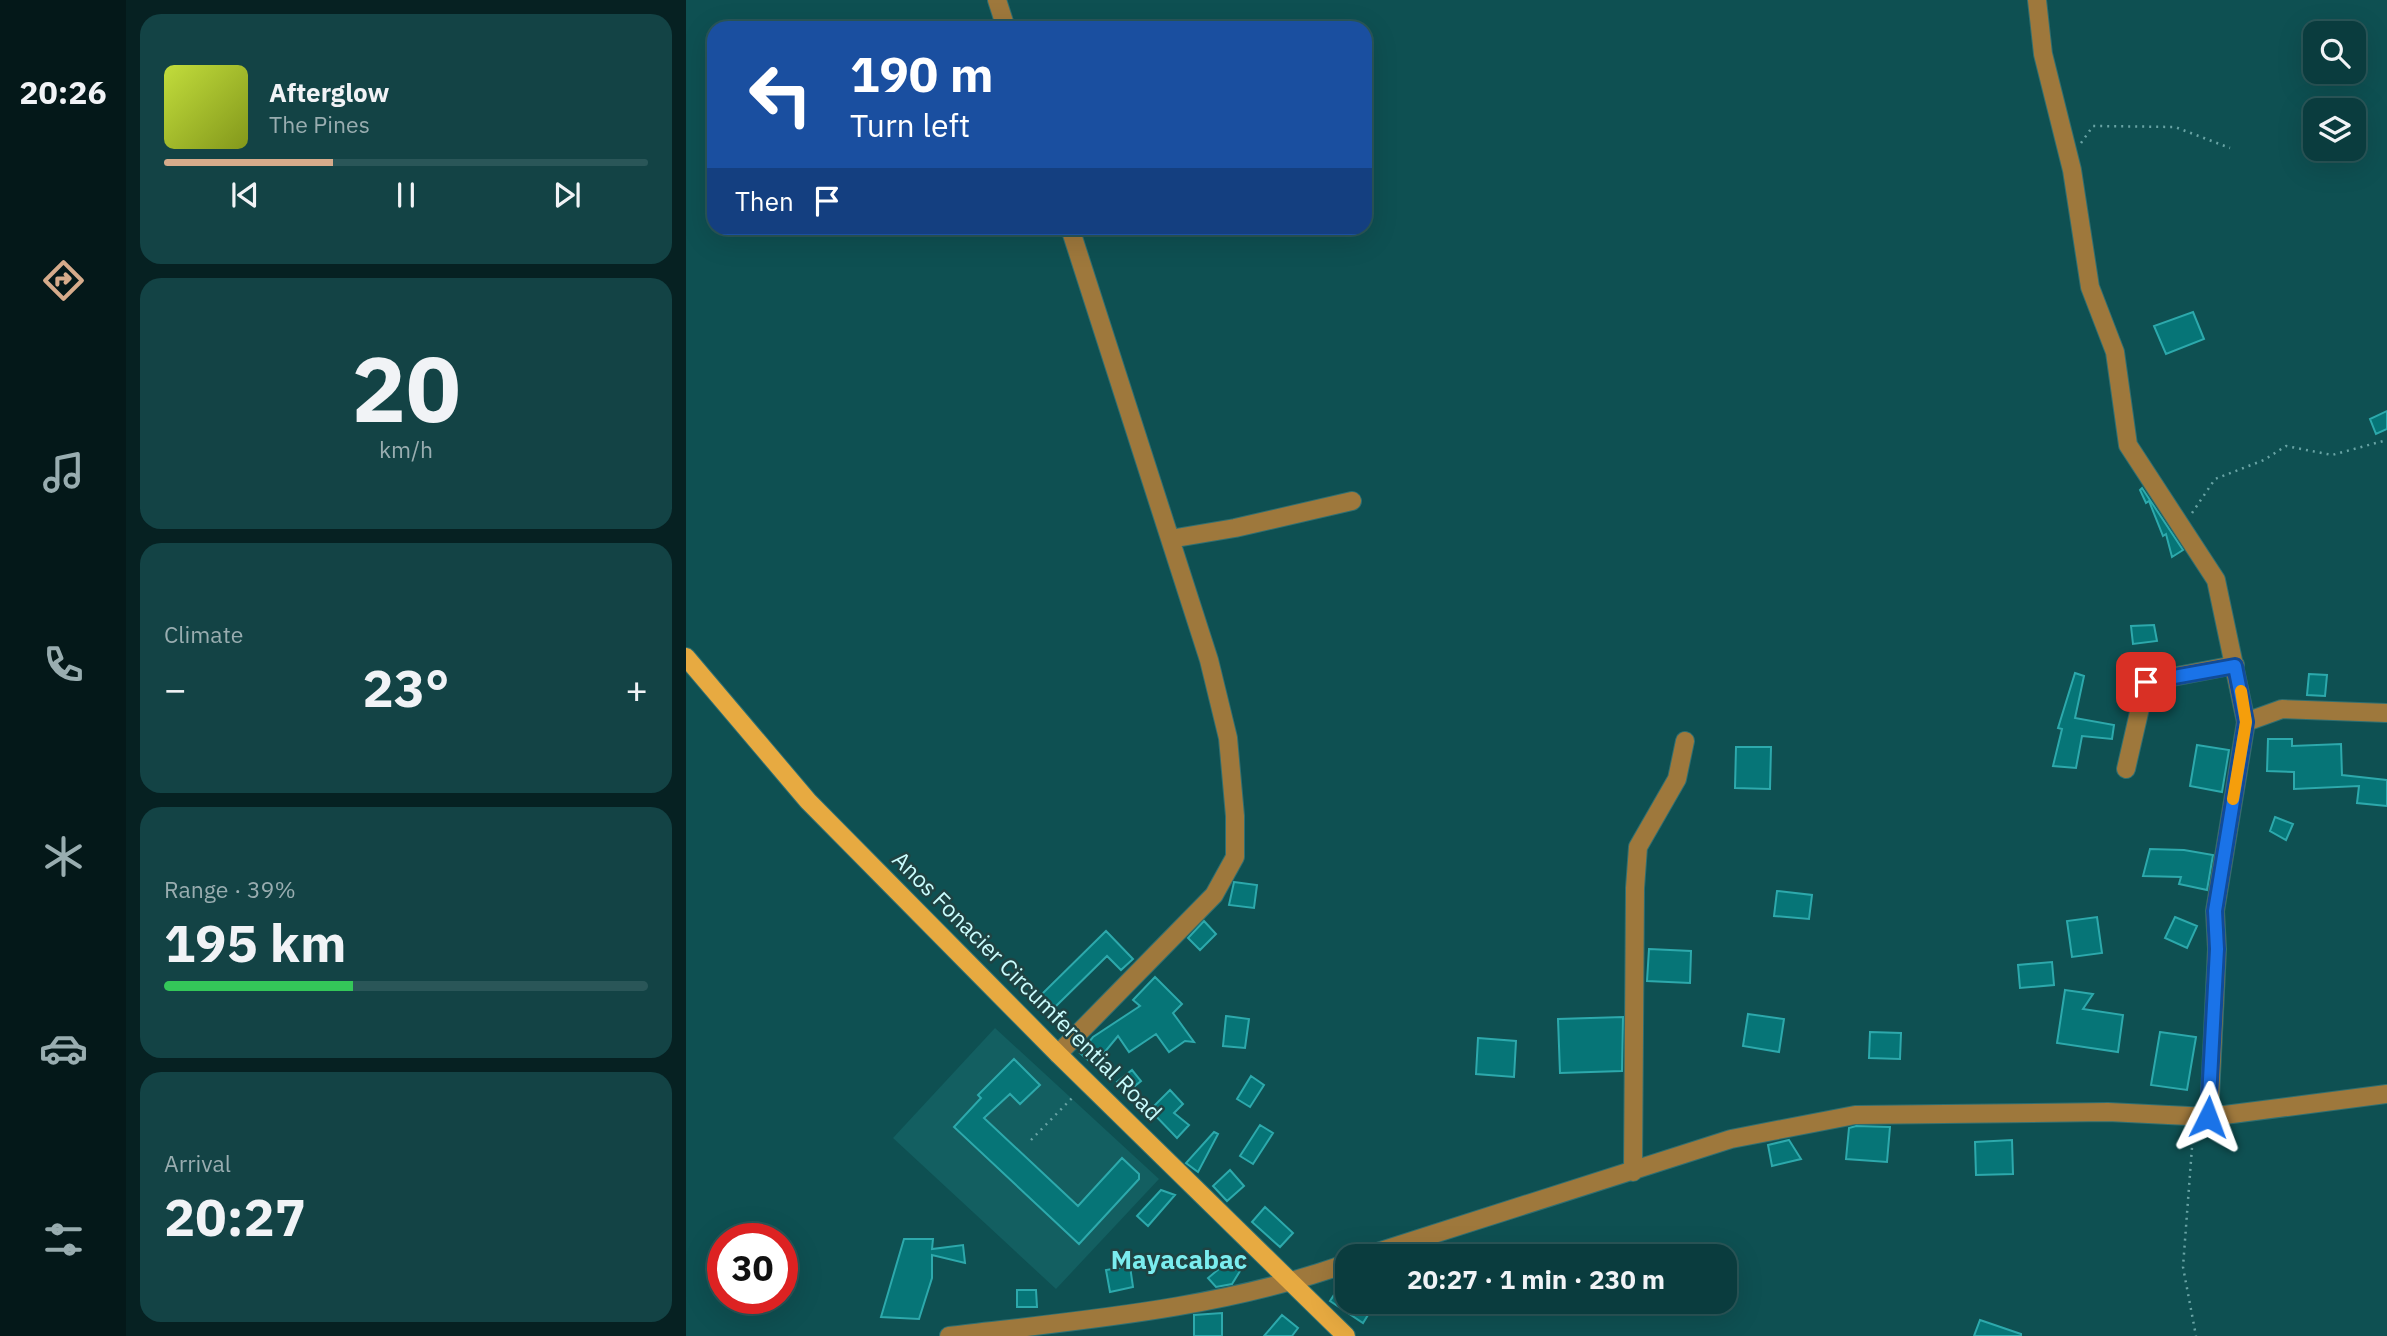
<!DOCTYPE html>
<html lang="en">
<head>
<meta charset="utf-8">
<style>
  body { margin:0; font-family:"IBM Plex Sans",sans-serif; background:#134345; color:#f1f3f6; height:100vh; display:flex; flex-direction:column; font-size:26px; white-space:nowrap }
  * { box-sizing:border-box; margin:0 }
  p { font-size:23px; color:#99adb0 }
  .icon { flex:none; width:38px; height:38px; fill:none; stroke:currentColor; stroke-width:2; stroke-linecap:round; stroke-linejoin:round }
  .map { position:relative; flex:1; overflow:hidden }
  .drawer { display:flex; flex-direction:column; gap:14px; padding:14px; background:#062122; width:560px }
  .drawer>* { flex:none }
  .top-card { position:absolute; left:21px; top:21px; width:665px; height:214px; border-radius:21px; box-shadow:0 7px 28px #0002,0 0 0 2px #2a5658; background:#1a4fa0; color:#fff; overflow:hidden }
  .tools { position:absolute; left:1617px; top:21px; display:grid; gap:14px }
  .tools a { display:grid; place-items:center; width:63px; height:63px; border-radius:14px; background:#0a3c3e; box-shadow:0 7px 28px #0002,0 0 0 2px #2a5658; font-size:35px }
  .speed { position:absolute; left:21px; top:1223px; display:flex; gap:14px; font-size:35px; font-weight:700; text-align:center }
  .speed>* { display:grid; place-content:center; width:91px; height:91px; border-radius:50%; background:#0a3c3e; box-shadow:0 7px 28px #0002,0 0 0 2px #2a5658; line-height:1 }
  .speed .limit { border:10px solid #d22; background:#fff; color:#111 }
  .pin { position:absolute; display:grid; place-items:center; width:60px; height:60px; color:#fff; margin:-30px; border-radius:14px; box-shadow:0 4px 10px #0006 }
  .me { position:absolute; width:77px; margin:-38px; rotate:3deg; stroke-linejoin:round; filter:drop-shadow(0 0 5px #0008) }
  .turn { display:flex; align-items:center; gap:24px; height:147px; padding:0 28px; font-size:32px }
  .turn .icon { width:91px; height:91px; stroke-width:2.5 }
  .turn b { display:block; font-size:49px; line-height:60px }
  .then { display:flex; align-items:center; height:66px; padding:0 28px; background:#0003; gap:14px; font-size:26px }
  .big { font-size:52px; font-weight:700; line-height:1.1 }
  .drawer .widget { flex:1; display:flex; flex-direction:column; justify-content:center; gap:10px; min-width:0; padding:0 24px; border-radius:21px; background:#134345 }
  .drawer .dial { align-items:center; gap:0 }
  .dial b { font-size:91px; line-height:1 }
  .song { display:flex; align-items:center; gap:21px }
  .cover { width:84px; height:84px; border-radius:10px; background:linear-gradient(135deg,hsl(70 70% 55%),hsl(70 70% 35%)) }
  .played { height:7px; border-radius:4px; background:linear-gradient(90deg,#d6ab8b 35%,#2a5658 35%) }
  .keys { display:flex; justify-content:space-around; direction:ltr }
  .heat { display:flex; justify-content:space-between; align-items:center; font-size:38px; direction:ltr }
  .charge { height:10px; border-radius:5px; background:linear-gradient(90deg,#34c759 39%,#2a5658 0) }
  .trip { position:absolute; left:649px; top:1244px; width:402px; height:70px; border-radius:21px; background:#0a3c3e; box-shadow:0 7px 28px #0002,0 0 0 2px #2a5658; font-weight:700; line-height:70px; text-align:center }
  main { display:flex; flex:1; min-height:0 }
  .dock { display:flex; flex-direction:column; width:126px; justify-content:space-around; align-items:center; background:#041819; color:#99adb0 }
  .dock .icon { width:49px; height:49px }
  .dock .active { color:#d6ab8b }
  .dock b { font-size:32px; color:#f1f3f6 }
  .map>svg:first-child { display:block }
  .built { fill:#135f61 }
  .building { fill:#067577; stroke:#2da9ac; stroke-width:2 }
  .lines { fill:none; stroke-linecap:round; stroke-linejoin:round }
  .minor-casing { stroke:#306f71; stroke-width:20 }
  .major-casing { stroke:#306f71; stroke-width:20 }
  .path { stroke:#68a3a4; stroke-width:2.5; stroke-dasharray:2 5; stroke-linecap:butt }
  .minor { stroke:#9e783c; stroke-width:18 }
  .major { stroke:#e7aa41; stroke-width:18 }
  .route-casing { stroke:#114b97; stroke-width:18 }
  .route { stroke:#1a73e8; stroke-width:12 }
  .slow { stroke:#f59e0b; stroke-width:12 }
  .labels { text-anchor:middle; stroke-width:5; stroke-linejoin:round; paint-order:stroke }
  .street-label { font-size:23px; fill:#c9fcfd; stroke:#1f4343 }
  .quarter-label { font-size:26px; font-weight:bold; fill:#7aecee; stroke:#1f4343 }
</style>
</head>
<body>
<main>
<nav class="dock">
<b>20:26</b>
<svg class="icon active" aria-label="directions" viewBox="0 0 24 24"><path d="M12 3l9 9-9 9-9-9zM9 14v-3h6M13 9l2 2-2 2"/></svg>
<svg class="icon" aria-label="music" viewBox="0 0 24 24"><path d="M9 18V5l10-2v13"/><circle cx="6" cy="18" r="3"/><circle cx="16" cy="16" r="3"/></svg>
<svg class="icon" aria-label="phone" viewBox="0 0 24 24"><path d="M5 4h4l2 5-3 2q2 4 5 5l2-3 5 2v4C11 20 4 13 5 4z"/></svg>
<svg class="icon" aria-label="climate" viewBox="0 0 24 24"><path d="M12 3v18M4 7l16 10M4 17L20 7"/></svg>
<svg class="icon" aria-label="car" viewBox="0 0 24 24"><path d="M5 17H2v-5l4-1 3-4h7l3 4 3 1v5h-3M9 17h6M6 11h13"/><circle cx="7" cy="17" r="2"/><circle cx="17" cy="17" r="2"/></svg>
<svg class="icon" aria-label="filters" viewBox="0 0 24 24"><path d="M4 7h16M4 17h16"/><circle cx="9" cy="7" r="2"/><circle cx="15" cy="17" r="2"/></svg>
</nav>
<section class="drawer">
<div class="widget">
<div class="song"><i class="cover"></i><div><b>Afterglow</b><p>The Pines</p></div></div>
<div class="played"></div>
<div class="keys"><svg class="icon" aria-label="previous" viewBox="0 0 24 24"><path d="M18 5L8 12l10 7zM5 5v14"/></svg><svg class="icon" aria-label="pause" viewBox="0 0 24 24"><path d="M8 5v14M16 5v14"/></svg><svg class="icon" aria-label="next" viewBox="0 0 24 24"><path d="M6 5l10 7-10 7zM19 5v14"/></svg></div>
</div>
<div class="widget dial"><b>20</b><p>km/h</p></div>
<div class="widget"><p>Climate</p>
<div class="heat"><a>−</a><b class="big">23°</b><a>+</a></div>
</div>
<div class="widget"><p>Range · 39%</p><b class="big">195 km</b><div class="charge"></div></div>
<div class="widget"><p>Arrival</p><b class="big">20:27</b></div>
</section>
<div class="map">
<svg width="1701" height="1336" viewBox="0 0 1701 1336">
  <rect width="100%" height="100%" fill="#0e5052"/>
  <path class="built" d="M 309,1028 L 473,1179 L 370,1289 L 207,1138 Z"/>
  <path class="building" d="M 1507,312 L 1518,339 L 1480,354 L 1468,326 Z
    M 1701,411 L 1701,429 L 1690,434 L 1684,419 Z
    M 1456,488 L 1497,550 L 1486,557 L 1480,534 L 1477,536 L 1463,501 L 1460,503 L 1454,490 Z
    M 1468,625 L 1471,641 L 1447,644 L 1445,626 Z
    M 1389,673 L 1398,676 L 1389,718 L 1428,725 L 1426,739 L 1396,736 L 1390,768 L 1367,766 L 1376,729 L 1372,728 Z
    M 1623,674 L 1641,675 L 1639,696 L 1621,695 Z
    M 1582,739 L 1606,739 L 1606,746 L 1655,744 L 1656,775 L 1701,780 L 1701,806 L 1671,803 L 1673,786 L 1608,789 L 1608,772 L 1581,771 Z
    M 1511,745 L 1543,750 L 1536,792 L 1504,786 Z
    M 1050,747 L 1085,747 L 1084,789 L 1049,788 Z
    M 1589,817 L 1607,824 L 1600,840 L 1584,831 Z
    M 1464,849 L 1498,850 L 1527,855 L 1521,890 L 1493,884 L 1495,877 L 1457,876 Z
    M 548,882 L 571,885 L 568,908 L 543,905 Z
    M 1091,891 L 1126,895 L 1123,919 L 1088,916 Z
    M 1411,917 L 1416,953 L 1386,957 L 1381,921 Z
    M 1489,917 L 1511,926 L 1501,948 L 1479,938 Z
    M 518,921 L 530,934 L 514,950 L 502,938 Z
    M 420,931 L 447,959 L 435,970 L 421,956 L 368,1008 L 355,995 Z
    M 963,949 L 1005,951 L 1004,983 L 961,981 Z
    M 1366,962 L 1368,985 L 1334,988 L 1332,965 Z
    M 469,977 L 496,1004 L 487,1013 L 508,1042 L 499,1041 L 483,1052 L 470,1034 L 443,1052 L 432,1036 L 408,1065 L 394,1053 L 407,1037 L 454,1006 L 447,1000 Z
    M 1379,990 L 1407,994 L 1397,1009 L 1437,1015 L 1432,1052 L 1371,1043 Z
    M 1062,1014 L 1098,1019 L 1093,1052 L 1057,1046 Z
    M 540,1016 L 563,1019 L 559,1048 L 537,1046 Z
    M 937,1017 L 936,1071 L 874,1073 L 872,1019 Z
    M 1184,1032 L 1215,1033 L 1214,1059 L 1183,1058 Z
    M 1474,1032 L 1510,1037 L 1501,1090 L 1465,1085 Z
    M 792,1038 L 830,1041 L 828,1077 L 790,1074 Z
    M 328,1059 L 354,1085 L 334,1104 L 324,1094 L 298,1118 L 392,1206 L 436,1158 L 453,1174 L 453,1179 L 393,1244 L 268,1127 L 295,1098 L 292,1095 Z
    M 446,1070 L 455,1081 L 440,1093 L 431,1082 Z
    M 565,1076 L 578,1085 L 564,1107 L 551,1099 Z
    M 484,1090 L 497,1104 L 488,1113 L 503,1125 L 491,1138 L 464,1110 Z
    M 574,1125 L 587,1133 L 567,1164 L 554,1156 Z
    M 1170,1126 L 1204,1127 L 1201,1162 L 1160,1159 L 1163,1128 Z
    M 528,1132 L 532,1134 L 512,1172 L 500,1163 Z
    M 1103,1140 L 1115,1159 L 1086,1166 L 1082,1145 Z
    M 1326,1140 L 1327,1174 L 1290,1175 L 1289,1142 Z
    M 544,1170 L 558,1186 L 541,1201 L 527,1186 Z
    M 475,1190 L 489,1195 L 462,1226 L 451,1216 Z
    M 579,1207 L 607,1233 L 594,1247 L 566,1222 Z
    M 218,1239 L 247,1239 L 246,1249 L 277,1245 L 279,1263 L 246,1255 L 246,1278 L 233,1319 L 195,1317 Z
    M 545,1259 L 554,1271 L 546,1284 L 530,1287 L 522,1278 Z
    M 444,1266 L 447,1287 L 424,1292 L 420,1270 Z
    M 661,1275 L 662,1302 L 690,1302 L 677,1323 L 644,1301 Z
    M 331,1290 L 350,1290 L 351,1307 L 331,1307 Z
    M 536,1313 L 536,1336 L 508,1336 L 508,1315 Z
    M 596,1315 L 612,1328 L 606,1336 L 578,1336 Z
    M 1294,1320 L 1335,1334 L 1335,1336 L 1288,1336 Z"/>
  <g class="lines">
    <g class="minor-casing">
      <path id="minor" d="M 311,0 L 320,28
        M 1351,0 L 1357,54 L 1386,170 L 1404,287 L 1429,352 L 1442,445 L 1530,580 L 1560,722 L 1529,911 L 1531,949 L 1523,1117
        M 484,539 L 549,528 L 666,501
        M 1560,722 L 1596,709 L 1701,713
        M 1440,769 L 1460,682 L 1549,665
        M 372,1054 L 528,895 L 549,857 L 549,816 L 542,738 L 523,660 L 384,228
        M 947,1172 L 949,888 L 952,847 L 991,779 L 999,741
        M 679,1256 L 1045,1139 L 1169,1115 L 1422,1112 L 1523,1117 L 1701,1094
        M 263,1336 C 397,1320 534,1309 662,1263"/>
    </g>
    <g class="major-casing">
      <path id="major" d="M 0,657 L 122,801 L 372,1054 L 660,1336"/>
    </g>
    <path class="path" d="M 1395,143 L 1407,126 L 1489,127 L 1544,148
      M 1506,513 L 1529,479 L 1578,460 L 1600,446 L 1646,455 L 1701,440
      M 1507,1134 L 1497,1267 L 1510,1336
      M 345,1140 L 389,1095"/>
    <use href="#minor" class="minor"/>
    <use href="#major" class="major"/>
  </g>
  <g class="lines">
    <g class="route-casing">
      <path id="route" d="M 1460,682 L 1549,666 L 1560,722 L 1529,911 L 1531,949 L 1522,1117"/>
    </g>
    <use href="#route" class="route"/>
    <path class="slow" d="M 1547,799 L 1560,722 L 1555,691"/>
  </g>
  <g class="labels">
    <g class="street-label">
      <text transform="translate(341 986) rotate(45)" y="8">Anos Fonacier Circumferential Road</text>
    </g>
    <g class="quarter-label">
      <text x="493" y="1269">Mayacabac</text>
    </g>
  </g>
</svg>
<div class="tools">
<a><svg class="icon" aria-label="search" viewBox="0 0 24 24"><circle cx="10" cy="10" r="6"/><path d="M15 15l6 6"/></svg></a>
<a><svg class="icon" aria-label="layers" viewBox="0 0 24 24"><path d="M12 4l9 5-9 5-9-5zM3 14l9 5 9-5"/></svg></a>
</div>
<div class="speed"><div class="limit">30</div></div>
<div class="pin" style="left:1460px;top:682px;background:#d93025"><svg class="icon" aria-label="arrive" viewBox="0 0 24 24"><path d="M6 21V4h12l-3 4 3 4H6"/></svg></div>
<svg class="me" style="left:1522px;top:1117px" viewBox="-20 -20 40 40"><path d="M0-17L14 15 0 8-14 15z" fill="#1a73e8" stroke="#fff" stroke-width="4"/></svg>
<div class="trip">20:27 · 1 min · 230 m</div>
<div class="top-card">
<div class="turn"><svg class="icon" aria-label="left" viewBox="0 0 24 24"><path d="M17 20v-9H6M10 6l-5 5 5 5"/></svg><div><b>190 m</b>Turn left</div></div>
<div class="then">Then<svg class="icon" aria-label="arrive" viewBox="0 0 24 24"><path d="M6 21V4h12l-3 4 3 4H6"/></svg></div>
</div>
</div>
</main>
</body>
</html>
